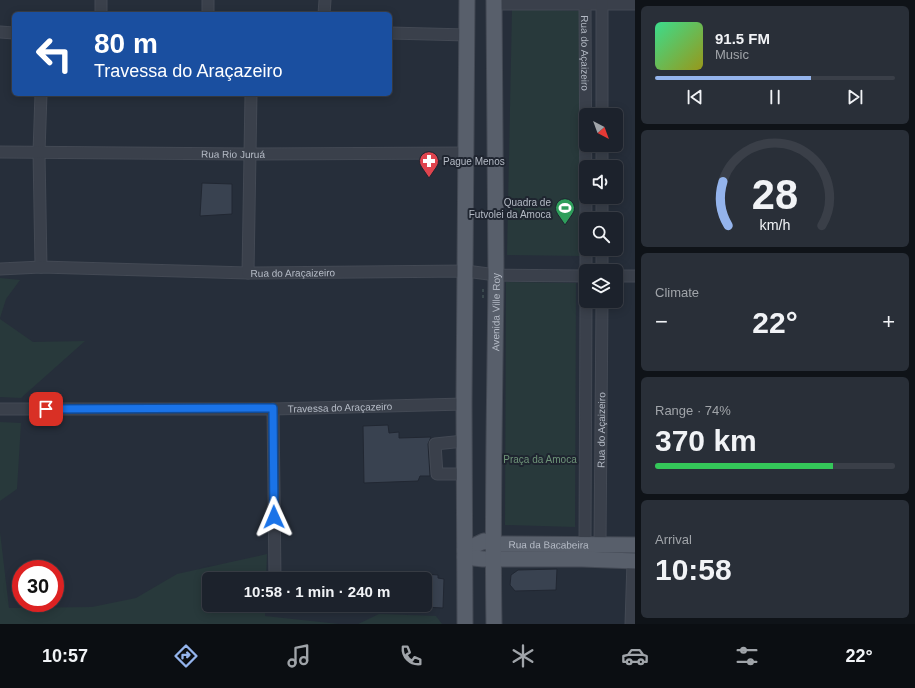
<!DOCTYPE html>
<html lang="en">
<head>
<meta charset="utf-8">
<style>
  body { margin:0; font-family:Helvetica,sans-serif; background:#292f38; color:#f1f3f6; height:100vh; display:flex; flex-direction:column; font-size:15px; white-space:nowrap }
  * { box-sizing:border-box; margin:0 }
  p { font-size:13px; color:#a0a4a9 }
  .icon { flex:none; width:22px; height:22px; fill:none; stroke:currentColor; stroke-width:2; stroke-linecap:round; stroke-linejoin:round }
  .map { position:relative; flex:1; overflow:hidden }
  .sheet { display:flex; flex-direction:column; gap:6px; padding:6px; background:#0f1318; width:280px }
  .sheet>* { flex:none }
  .hud { position:absolute; left:12px; top:12px; width:380px; height:84px; border-radius:6px; box-shadow:0 2px 10px #0003,0 0 0 1px #3a3f48; background:#1a4fa0; color:#fff; overflow:hidden }
  .needle { width:26px; rotate:139deg }
  .tools { position:absolute; left:579px; top:108px; display:grid; gap:8px }
  .tools a { display:grid; place-items:center; width:44px; height:44px; border-radius:6px; background:#1c222c; box-shadow:0 2px 10px #0003,0 0 0 1px #3a3f48; font-size:20px }
  .speed { position:absolute; left:12px; top:560px; display:flex; gap:8px; font-size:20px; font-weight:700; text-align:center }
  .speed>* { display:grid; place-content:center; width:52px; height:52px; border-radius:50%; background:#1c222c; box-shadow:0 2px 10px #0003,0 0 0 1px #3a3f48; line-height:1 }
  .speed .limit { border:6px solid #d22; background:#fff; color:#111 }
  .pin { position:absolute; display:grid; place-items:center; width:34px; height:34px; color:#fff; margin:-17px; border-radius:8px; box-shadow:0 2px 6px #0006 }
  .me { position:absolute; width:44px; margin:-22px; rotate:359deg; stroke-linejoin:round; filter:drop-shadow(0 0 3px #0008) }
  .turn { display:flex; align-items:center; gap:14px; height:84px; padding:0 16px; font-size:18px }
  .turn .icon { width:52px; height:52px; stroke-width:2.5 }
  .turn b { display:block; font-size:28px; line-height:34px }
  .big { font-size:30px; font-weight:700; line-height:1.1 }
  .sheet .tile { flex:1; display:flex; flex-direction:column; justify-content:center; gap:6px; min-width:0; padding:0 14px; border-radius:6px; background:#292f38 }
  .sheet .dial { align-items:center; gap:0 }
  .dial svg { height:104px; overflow:visible; fill:none; stroke:#3a3f48; stroke-width:7; stroke-linecap:round; text-anchor:middle }
  .dial text { fill:#f1f3f6; stroke:none }
  .song { display:flex; align-items:center; gap:12px }
  .cover { width:48px; height:48px; border-radius:6px; background:linear-gradient(135deg,hsl(150 70% 55%),hsl(60 70% 35%)) }
  .played { height:4px; border-radius:2px; background:linear-gradient(90deg,#94b4ec 65%,#3a3f48 65%) }
  .keys { display:flex; justify-content:space-around; direction:ltr }
  .heat { display:flex; justify-content:space-between; align-items:center; font-size:22px; direction:ltr }
  .charge { height:6px; border-radius:3px; background:linear-gradient(90deg,#34c759 74%,#3a3f48 0) }
  .trip { position:absolute; left:202px; top:572px; width:230px; height:40px; border-radius:6px; background:#1c222c; box-shadow:0 2px 10px #0003,0 0 0 1px #3a3f48; font-weight:700; line-height:40px; text-align:center }
  .tab-bar { display:flex; height:64px; justify-content:space-around; align-items:center; background:#0b0e12; color:#a0a4a9 }
  .tab-bar .icon { width:28px; height:28px }
  .tab-bar .current { color:#94b4ec }
  .tab-bar b { font-size:18px; color:#f1f3f6 }
  main { display:flex; flex:1; min-height:0 }
  .map>svg:first-child { display:block }
  .green { fill:#28393b }
  .building { fill:#394250; stroke:#212732 }
  .lines { fill:none; stroke-linecap:round; stroke-linejoin:round }
  .minor-casing { stroke:#434954; stroke-width:13 }
  .major-casing { stroke:#434954; stroke-width:17 }
  .path { stroke:#415254; stroke-width:1.5; stroke-dasharray:3 3; stroke-linecap:butt }
  .minor { stroke:#3a404b; stroke-width:11 }
  .major { stroke:#585f6b; stroke-width:15 }
  .route-casing { stroke:#114b97; stroke-width:10 }
  .route { stroke:#1a73e8; stroke-width:7 }
  .labels { text-anchor:middle; stroke-width:4; stroke-linejoin:round; paint-order:stroke }
  .street-label { font-size:10px; fill:#b5bbc6; stroke:#1f2530 }
  .poi-label { font-size:10px; fill:#b5bbc6; stroke:#1f2530; text-anchor:start }
  .park-label { font-size:10px; fill:#6f9479; stroke:#1f2530 }
</style>
</head>
<body>
<main>
<div class="map">
<svg width="635" height="624" viewBox="0 0 635 624">
  <rect width="100%" height="100%" fill="#262e3a"/>
  <path class="green" d="M 512,9 L 581,11 L 582,256 L 507,255 Z
    M 0,278 L 20,280 L 6,299 L 0,318 Z
    M 506,282 L 576,283 L 575,527 L 505,525 Z
    M 0,319 L 33,342 L 85,341 L 21,398 L 0,397 Z
    M 0,422 L 21,423 L 17,489 L 0,501 Z
    M 0,532 L 9,608 L 92,607 L 136,598 L 177,574 L 267,554 L 266,579 L 209,579 L 209,605 L 265,605 L 265,616 L 339,624 L 0,624 Z
    M 379,614 L 436,616 L 442,624 L 358,624 Z"/>
  <path class="building" d="M 202,183 L 232,184 L 232,214 L 200,216 Z
    M 388,425 L 389,433 L 399,432 L 399,438 L 431,437 L 428,444 L 430,476 L 420,476 L 418,481 L 364,483 L 363,426 Z
    M 557,569 L 556,590 L 515,591 L 510,585 L 511,575 L 518,570 Z
    M 425,574 L 438,575 L 438,578 L 444,579 L 443,608 L 425,607 Z"/>
  <g class="lines">
    <g class="minor-casing">
      <g id="minor">
        <path id="s1" d="M 585,0 L 586,226"/>
        <path d="M 494,4 L 635,4"/>
        <path d="M 101,14 L 101,0"/>
        <path d="M 208,14 L 208,0"/>
        <path d="M 324,14 L 325,0"/>
        <path d="M 0,32 L 14,33"/>
        <path d="M 390,33 L 467,35"/>
        <path d="M 41,94 L 39,152 L 41,267"/>
        <path d="M 602,115 L 602,0"/>
        <path id="s2" d="M 0,152 L 250,154 L 466,153"/>
        <path d="M 602,167 L 602,145"/>
        <path d="M 602,219 L 602,197"/>
        <path d="M 586,249 L 586,271"/>
        <path id="s3" d="M 0,269 L 41,267 L 248,273 L 466,271 L 496,275 L 586,276"/>
        <path d="M 602,271 L 602,249"/>
        <path d="M 248,273 L 251,94"/>
        <path d="M 616,276 L 635,276"/>
        <path id="s4" d="M 0,409 L 273,409 L 464,404"/>
        <path d="M 273,409 L 275,579"/>
        <path d="M 464,441 L 435,444 L 437,474 L 464,474"/>
        <path id="s5" d="M 599,551 L 600,545 L 602,301"/>
        <path d="M 583,552 L 585,544 L 586,301"/>
        <path d="M 631,624 L 633,561"/>
      </g>
    </g>
    <g class="major-casing">
      <g id="major">
        <path id="s6" d="M 465,550 L 484,541 L 494,544 L 635,545"/>
        <path d="M 465,557 L 483,559 L 582,559 L 635,561"/>
        <path d="M 465,624 L 464,404 L 467,0"/>
        <path id="s7" d="M 494,624 C 492,508 495,392 496,276 C 496,184 495,92 494,0"/>
      </g>
    </g>
    <path class="path" d="M 483,298 L 483,286"/>
    <use href="#minor" class="minor"/>
    <use href="#major" class="major"/>
  </g>
  <g class="lines">
    <g class="route-casing">
      <path id="route" d="M 46,409 L 273,408 L 274,517"/>
    </g>
    <use href="#route" class="route"/>
  </g>
  <defs>
    <g id="pharmacy-pin" transform="scale(1)"><path d="M0 17L-7.5 6A9.5 9.5 0 1 1 7.5 6Z" fill="#e0444e" stroke="#1f2530"/><path d="M-2-6h4v4h4v4h-4v4h-4v-4h-4v-4h4Z" fill="#fff"/></g>
    <g id="stadium-pin" transform="scale(1)"><path d="M0 17L-7.5 6A9.5 9.5 0 1 1 7.5 6Z" fill="#2e9e5b" stroke="#1f2530"/><path d="M0-5a6.5 5 0 1 0 0 10a6.5 5 0 1 0 0-10ZM-3.5-1.8h7v3.6h-7Z" fill="#fff"/></g>
  </defs>
  <g fill-rule="evenodd">
    <use href="#pharmacy-pin" x="429" y="161"/>
    <use href="#stadium-pin" x="565" y="208"/>
  </g>
  <g class="labels">
    <g class="street-label">
      <text dy="4" stroke="none"><textPath href="#s1" startOffset="53">Rua do Açaizeiro</textPath></text>
      <text dy="4" stroke="none"><textPath href="#s2" startOffset="233">Rua Rio Juruá</textPath></text>
      <text dy="4" stroke="none"><textPath href="#s3" startOffset="293">Rua do Araçaizeiro</textPath></text>
      <text dy="4" stroke="none"><textPath href="#s7" startOffset="312">Avenida Ville Roy</textPath></text>
      <text dy="4" stroke="none"><textPath href="#s4" startOffset="340">Travessa do Araçazeiro</textPath></text>
      <text dy="4" stroke="none"><textPath href="#s5" startOffset="121">Rua do Açaizeiro</textPath></text>
      <text dy="4" stroke="none"><textPath href="#s6" startOffset="86">Rua da Bacabeira</textPath></text>
    </g>
    <g class="poi-label">
      <text x="443" y="165">Pague Menos</text>
      <text x="551" y="206" text-anchor="end">Quadra de<tspan x="551" dy="12">Futvolei da Amoca</tspan></text>
    </g>
    <g class="park-label">
      <text x="540" y="463">Praça da Amoca</text>
    </g>
  </g>
</svg>
<div class="tools">
<a><svg class="needle" viewBox="-14 -14 28 28"><path d="M0-13l5 13h-10z" fill="#e53935"/><path d="M0 13l5-13h-10z" fill="#a0a4a9"/></svg></a>
<a><svg class="icon" aria-label="sound" viewBox="0 0 24 24"><path d="M4 9h4l5-4v14l-5-4H4zM17 9q2 3 0 6"/></svg></a>
<a><svg class="icon" aria-label="search" viewBox="0 0 24 24"><circle cx="10" cy="10" r="6"/><path d="M15 15l6 6"/></svg></a>
<a><svg class="icon" aria-label="layers" viewBox="0 0 24 24"><path d="M12 4l9 5-9 5-9-5zM3 14l9 5 9-5"/></svg></a>
</div>
<div class="speed"><div class="limit">30</div></div>
<div class="pin" style="left:46px;top:409px;background:#d93025"><svg class="icon" aria-label="arrive" viewBox="0 0 24 24"><path d="M6 21V4h12l-3 4 3 4H6"/></svg></div>
<svg class="me" style="left:274px;top:517px" viewBox="-20 -20 40 40"><path d="M0-17L14 15 0 8-14 15z" fill="#1a73e8" stroke="#fff" stroke-width="4"/></svg>
<div class="trip">10:58 · 1 min · 240 m</div>
<div class="hud">
<div class="turn"><svg class="icon" aria-label="left" viewBox="0 0 24 24"><path d="M17 20v-9H6M10 6l-5 5 5 5"/></svg><div><b>80 m</b>Travessa do Araçazeiro</div></div>
</div>
</div>
<section class="sheet">
<div class="tile">
<div class="song"><i class="cover"></i><div><b>91.5 FM</b><p>Music</p></div></div>
<div class="played"></div>
<div class="keys"><svg class="icon" aria-label="previous" viewBox="0 0 24 24"><path d="M18 5L8 12l10 7zM5 5v14"/></svg><svg class="icon" aria-label="pause" viewBox="0 0 24 24"><path d="M8 5v14M16 5v14"/></svg><svg class="icon" aria-label="next" viewBox="0 0 24 24"><path d="M6 5l10 7-10 7zM19 5v14"/></svg></div>
</div>
<div class="tile dial"><svg viewBox="0 0 100 80">
<path d="M14 69A42 42 0 1 1 86 69"/>
<path d="M14 69A42 42 0 0 1 10 35" stroke="#94b4ec"/>
<text x="50" y="56" font-size="32" font-weight="700">28</text>
<text x="50" y="72" font-size="11">km/h</text>
</svg></div>
<div class="tile"><p>Climate</p>
<div class="heat"><a>−</a><b class="big">22°</b><a>+</a></div>
</div>
<div class="tile"><p>Range · 74%</p><b class="big">370 km</b><div class="charge"></div></div>
<div class="tile"><p>Arrival</p><b class="big">10:58</b></div>
</section>
</main>
<nav class="tab-bar">
<b>10:57</b>
<svg class="icon current" aria-label="directions" viewBox="0 0 24 24"><path d="M12 3l9 9-9 9-9-9zM9 14v-3h6M13 9l2 2-2 2"/></svg>
<svg class="icon" aria-label="music" viewBox="0 0 24 24"><path d="M9 18V5l10-2v13"/><circle cx="6" cy="18" r="3"/><circle cx="16" cy="16" r="3"/></svg>
<svg class="icon" aria-label="phone" viewBox="0 0 24 24"><path d="M5 4h4l2 5-3 2q2 4 5 5l2-3 5 2v4C11 20 4 13 5 4z"/></svg>
<svg class="icon" aria-label="climate" viewBox="0 0 24 24"><path d="M12 3v18M4 7l16 10M4 17L20 7"/></svg>
<svg class="icon" aria-label="car" viewBox="0 0 24 24"><path d="M5 17H2v-5l4-1 3-4h7l3 4 3 1v5h-3M9 17h6M6 11h13"/><circle cx="7" cy="17" r="2"/><circle cx="17" cy="17" r="2"/></svg>
<svg class="icon" aria-label="filters" viewBox="0 0 24 24"><path d="M4 7h16M4 17h16"/><circle cx="9" cy="7" r="2"/><circle cx="15" cy="17" r="2"/></svg>
<b>22°</b>
</nav>
</body>
</html>
